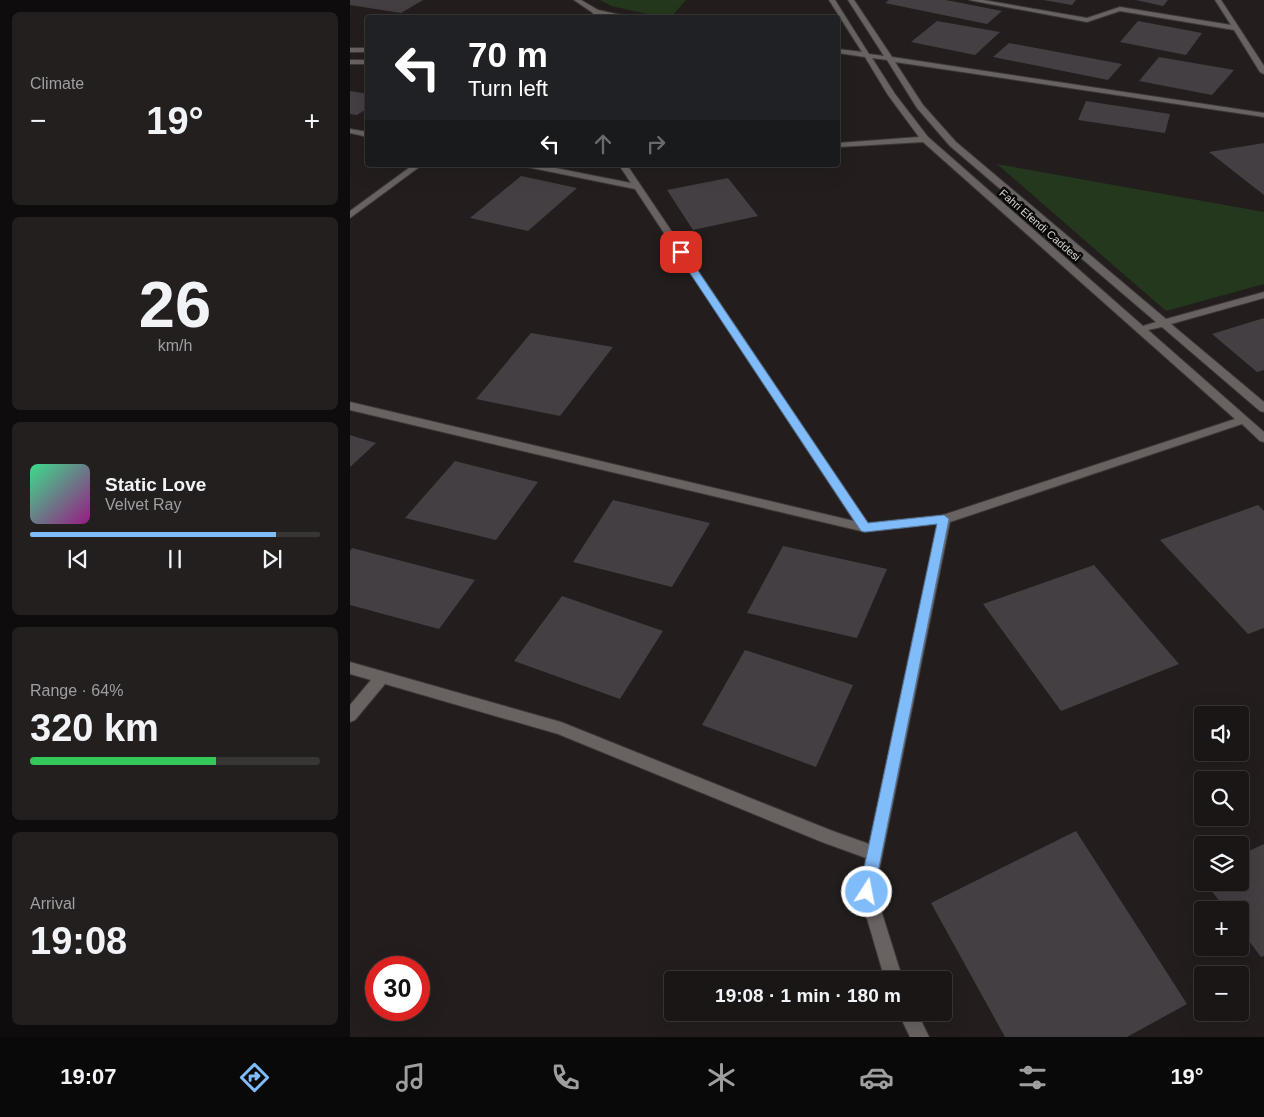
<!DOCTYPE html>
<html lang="en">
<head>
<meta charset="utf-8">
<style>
  body { margin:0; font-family:Arial,sans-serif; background:#231f1f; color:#f1f3f6; height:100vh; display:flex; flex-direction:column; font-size:19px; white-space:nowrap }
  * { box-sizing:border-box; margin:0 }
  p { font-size:16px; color:#9f9fa1 }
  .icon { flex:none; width:28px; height:28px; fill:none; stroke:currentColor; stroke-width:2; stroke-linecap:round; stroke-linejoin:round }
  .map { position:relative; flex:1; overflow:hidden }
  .panel { display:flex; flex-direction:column; gap:12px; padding:12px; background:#0e0c0c; width:350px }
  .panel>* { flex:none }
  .guide { position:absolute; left:15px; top:15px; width:475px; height:152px; border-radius:5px; box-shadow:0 5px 20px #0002,0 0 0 1px #383535; background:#202124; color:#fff; overflow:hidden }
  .buttons { position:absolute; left:844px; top:706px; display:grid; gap:10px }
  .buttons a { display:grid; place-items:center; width:55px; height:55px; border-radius:5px; background:#1a1616; box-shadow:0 5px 20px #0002,0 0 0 1px #383535; font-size:25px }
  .speed { position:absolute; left:15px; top:956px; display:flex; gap:10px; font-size:25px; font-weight:700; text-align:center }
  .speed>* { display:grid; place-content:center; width:65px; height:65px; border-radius:50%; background:#1a1616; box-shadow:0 5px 20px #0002,0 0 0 1px #383535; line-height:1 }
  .speed .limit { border:8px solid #d22; background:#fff; color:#111 }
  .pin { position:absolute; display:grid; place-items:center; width:42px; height:42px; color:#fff; margin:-21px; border-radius:10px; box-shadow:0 2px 8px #0006 }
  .me { position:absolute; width:55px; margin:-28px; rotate:11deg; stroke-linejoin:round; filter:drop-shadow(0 0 4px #0008) }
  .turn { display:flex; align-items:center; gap:18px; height:105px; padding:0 20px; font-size:22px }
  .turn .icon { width:65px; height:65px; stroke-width:2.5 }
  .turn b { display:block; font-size:35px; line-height:42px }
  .lanes { display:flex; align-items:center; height:48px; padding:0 20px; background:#0003; justify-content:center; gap:25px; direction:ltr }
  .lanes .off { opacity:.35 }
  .big { font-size:38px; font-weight:700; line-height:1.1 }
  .panel .card { flex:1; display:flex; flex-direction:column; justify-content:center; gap:8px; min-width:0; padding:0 18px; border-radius:8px; background:#231f1f }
  .panel .dial { align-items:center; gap:0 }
  .dial b { font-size:65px; line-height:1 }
  .song { display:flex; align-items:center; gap:15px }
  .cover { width:60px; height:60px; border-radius:8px; background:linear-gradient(135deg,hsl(150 70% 55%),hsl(310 70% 35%)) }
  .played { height:5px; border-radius:2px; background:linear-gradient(90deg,#81bcfa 85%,#383535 85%) }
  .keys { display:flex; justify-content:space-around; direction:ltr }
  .heat { display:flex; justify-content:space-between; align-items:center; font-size:28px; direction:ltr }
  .charge { height:8px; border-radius:4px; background:linear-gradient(90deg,#34c759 64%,#383535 0) }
  .trip { position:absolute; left:314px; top:971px; width:288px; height:50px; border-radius:5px; background:#1a1616; box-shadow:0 5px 20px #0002,0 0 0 1px #383535; font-weight:700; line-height:50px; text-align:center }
  .menu { display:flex; height:80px; justify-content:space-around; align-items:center; background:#0a0909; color:#9f9fa1 }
  .menu .icon { width:35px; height:35px }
  .menu .selected { color:#81bcfa }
  .menu b { font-size:22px; color:#f1f3f6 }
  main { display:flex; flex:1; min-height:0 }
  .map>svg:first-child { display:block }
  .green { fill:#23381c }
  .building { fill:#443f42 }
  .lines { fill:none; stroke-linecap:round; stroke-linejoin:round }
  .minor-casing { stroke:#3d3938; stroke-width:2 }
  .minor { fill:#686260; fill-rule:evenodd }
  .route { fill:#81bcfa; stroke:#547aa2 }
  .labels { text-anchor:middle; stroke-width:5; stroke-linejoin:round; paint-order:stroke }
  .far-street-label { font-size:11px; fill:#d9d6d5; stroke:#0b0908 }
</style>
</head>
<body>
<main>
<section class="panel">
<div class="card"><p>Climate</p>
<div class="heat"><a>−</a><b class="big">19°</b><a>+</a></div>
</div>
<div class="card dial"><b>26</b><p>km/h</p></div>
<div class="card">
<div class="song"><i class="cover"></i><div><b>Static Love</b><p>Velvet Ray</p></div></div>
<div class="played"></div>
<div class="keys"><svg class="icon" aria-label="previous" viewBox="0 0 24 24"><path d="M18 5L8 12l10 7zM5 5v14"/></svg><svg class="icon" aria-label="pause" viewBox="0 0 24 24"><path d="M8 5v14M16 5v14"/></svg><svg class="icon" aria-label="next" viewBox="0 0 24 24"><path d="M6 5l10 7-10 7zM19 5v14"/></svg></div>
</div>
<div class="card"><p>Range · 64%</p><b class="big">320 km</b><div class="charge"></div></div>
<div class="card"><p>Arrival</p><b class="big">19:08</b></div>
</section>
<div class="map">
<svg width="914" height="1037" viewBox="0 0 914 1037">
  <rect width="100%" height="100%" fill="#231e1d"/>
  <path class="green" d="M 250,0 L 336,0 L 321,17 L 316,18 L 261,6 Z
    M 647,164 L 914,212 L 914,284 L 816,311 Z"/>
  <path class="building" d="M 0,0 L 73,0 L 51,13 L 0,5 Z
    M 539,0 L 596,0 L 652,11 L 637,24 L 535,3 Z
    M 693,0 L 726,0 L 722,5 Z
    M 786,0 L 818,0 L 813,6 Z
    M 587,21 L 650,32 L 625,55 L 561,42 Z
    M 788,21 L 852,33 L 836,55 L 770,42 Z
    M 659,43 L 772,64 L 758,80 L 643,57 Z
    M 809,57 L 884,70 L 862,95 L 789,81 Z
    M 0,91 L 18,94 L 18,108 L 7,115 L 0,114 Z
    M 736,101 L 820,114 L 815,133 L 728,120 Z
    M 914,143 L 914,195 L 859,152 Z
    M 171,176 L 227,188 L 178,231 L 120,218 Z
    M 378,178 L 408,216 L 343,230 L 317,190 Z
    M 914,318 L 914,370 L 907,372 L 862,334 Z
    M 181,333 L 263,347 L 210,416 L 126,399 Z
    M 0,435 L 26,443 L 0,467 Z
    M 105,461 L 188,482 L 146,540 L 55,518 Z
    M 263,500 L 360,523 L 322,587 L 223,562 Z
    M 908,505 L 914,511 L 914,628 L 898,634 L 810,540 Z
    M 433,546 L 537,569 L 507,638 L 397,613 Z
    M 2,548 L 125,580 L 89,629 L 0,605 L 0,551 Z
    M 744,565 L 829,664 L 711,711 L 633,604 Z
    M 212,596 L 313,631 L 270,699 L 164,661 Z
    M 395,650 L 503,685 L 466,767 L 352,725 Z
    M 726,831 L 837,1004 L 777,1037 L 655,1037 L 581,903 Z
    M 914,844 L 914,956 L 911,957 L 890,929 L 890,910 L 876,910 L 855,882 L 890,882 L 890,855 Z"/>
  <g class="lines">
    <g class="minor-casing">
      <path id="minor" d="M 224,0 L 231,0 L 248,10 L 285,18 L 267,18 L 249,14 L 248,18 L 242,18 L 243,13 Z
        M 479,0 L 485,0 L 519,54 L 534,56 L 498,0 L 504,0 L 542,57 L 914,113 L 914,117 L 545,62 L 573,105 L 606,142 L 816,319 L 914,292 L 914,298 L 821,324 L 914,402 L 914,412 L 910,411 L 812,327 L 798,330 L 914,432 L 914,442 L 910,441 L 892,424 L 600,522 L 525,891 L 553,980 L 535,980 L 509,891 L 516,858 L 472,842 L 208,734 L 35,684 L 5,720 L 0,722 L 0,705 L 21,680 L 0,674 L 0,662 L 211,722 L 480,830 L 519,844 L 587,524 L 515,532 L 0,410 L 0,402 L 504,521 L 285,189 L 177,167 L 173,165 L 190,165 L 281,183 L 269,165 L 277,165 L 518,523 L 593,515 L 885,419 L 573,142 L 488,147 L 488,143 L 569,137 L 538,95 L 515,57 L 488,53 L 488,49 L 512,52 ZM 522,58 L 537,60 L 567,108 L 600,146 L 806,322 L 793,326 L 578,137 L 545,94 Z
        M 619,0 L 633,0 L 737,18 L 770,7 L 881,25 L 865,0 L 871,0 L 914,66 L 914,74 L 910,72 L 884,30 L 770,11 L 737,22 Z
        M 0,48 L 18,48 L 18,52 L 0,52 Z
        M 0,60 L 14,60 L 18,62 L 14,64 L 0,64 Z
        M 0,129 L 18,132 L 18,137 L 0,133 Z
        M 63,165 L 72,165 L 0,218 L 0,211 Z
        M 548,1012 L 567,1012 L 579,1037 L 560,1037 Z"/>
    </g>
    <use href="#minor" class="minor"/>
  </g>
  <path class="route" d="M 328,250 L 334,250 L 518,523 L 594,515 L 599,519 L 524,892 L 522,897 L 517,899 L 511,897 L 509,892 L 587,524 L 515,532 L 511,531 L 326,252 Z"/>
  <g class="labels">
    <g class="far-street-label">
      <text transform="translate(690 225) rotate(41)" y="4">Fahri Efendi Caddesi</text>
    </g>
  </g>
</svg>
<div class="buttons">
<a><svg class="icon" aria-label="sound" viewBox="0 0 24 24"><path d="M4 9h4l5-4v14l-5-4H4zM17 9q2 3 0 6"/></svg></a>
<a><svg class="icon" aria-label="search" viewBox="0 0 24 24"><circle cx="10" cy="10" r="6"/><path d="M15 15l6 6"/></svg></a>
<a><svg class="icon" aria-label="layers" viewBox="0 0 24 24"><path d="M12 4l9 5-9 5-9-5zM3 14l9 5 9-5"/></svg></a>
<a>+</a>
<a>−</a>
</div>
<div class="speed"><div class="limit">30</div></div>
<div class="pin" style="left:331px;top:252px;background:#d93025"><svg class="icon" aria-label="arrive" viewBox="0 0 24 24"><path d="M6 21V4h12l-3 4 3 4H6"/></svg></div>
<svg class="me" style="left:517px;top:892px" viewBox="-20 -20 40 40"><circle r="17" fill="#81bcfa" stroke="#fff" stroke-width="3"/><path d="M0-11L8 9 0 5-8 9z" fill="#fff"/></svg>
<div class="trip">19:08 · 1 min · 180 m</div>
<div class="guide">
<div class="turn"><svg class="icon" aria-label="left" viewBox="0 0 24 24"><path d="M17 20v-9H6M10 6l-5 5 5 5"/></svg><div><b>70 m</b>Turn left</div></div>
<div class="lanes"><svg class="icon" aria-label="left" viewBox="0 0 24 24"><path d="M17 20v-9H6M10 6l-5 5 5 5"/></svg><svg class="icon off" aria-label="ahead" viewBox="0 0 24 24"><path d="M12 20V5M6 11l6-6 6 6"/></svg><svg class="icon off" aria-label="right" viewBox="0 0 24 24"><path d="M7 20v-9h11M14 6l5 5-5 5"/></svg></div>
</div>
</div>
</main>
<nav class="menu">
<b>19:07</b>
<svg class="icon selected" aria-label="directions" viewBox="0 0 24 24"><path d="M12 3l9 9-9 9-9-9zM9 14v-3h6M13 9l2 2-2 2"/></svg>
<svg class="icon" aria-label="music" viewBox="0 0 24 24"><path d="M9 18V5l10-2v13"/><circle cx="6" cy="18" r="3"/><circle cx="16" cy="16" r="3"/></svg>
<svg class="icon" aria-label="phone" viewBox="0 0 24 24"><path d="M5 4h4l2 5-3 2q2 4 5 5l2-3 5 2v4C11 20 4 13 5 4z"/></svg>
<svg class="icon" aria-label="climate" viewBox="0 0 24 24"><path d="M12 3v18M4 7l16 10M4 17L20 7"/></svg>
<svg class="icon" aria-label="car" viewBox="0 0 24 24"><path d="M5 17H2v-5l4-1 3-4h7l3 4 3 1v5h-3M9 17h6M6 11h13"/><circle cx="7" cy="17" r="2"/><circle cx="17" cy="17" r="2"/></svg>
<svg class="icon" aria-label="filters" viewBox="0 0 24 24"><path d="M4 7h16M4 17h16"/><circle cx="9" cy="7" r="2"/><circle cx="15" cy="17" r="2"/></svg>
<b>19°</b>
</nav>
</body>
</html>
